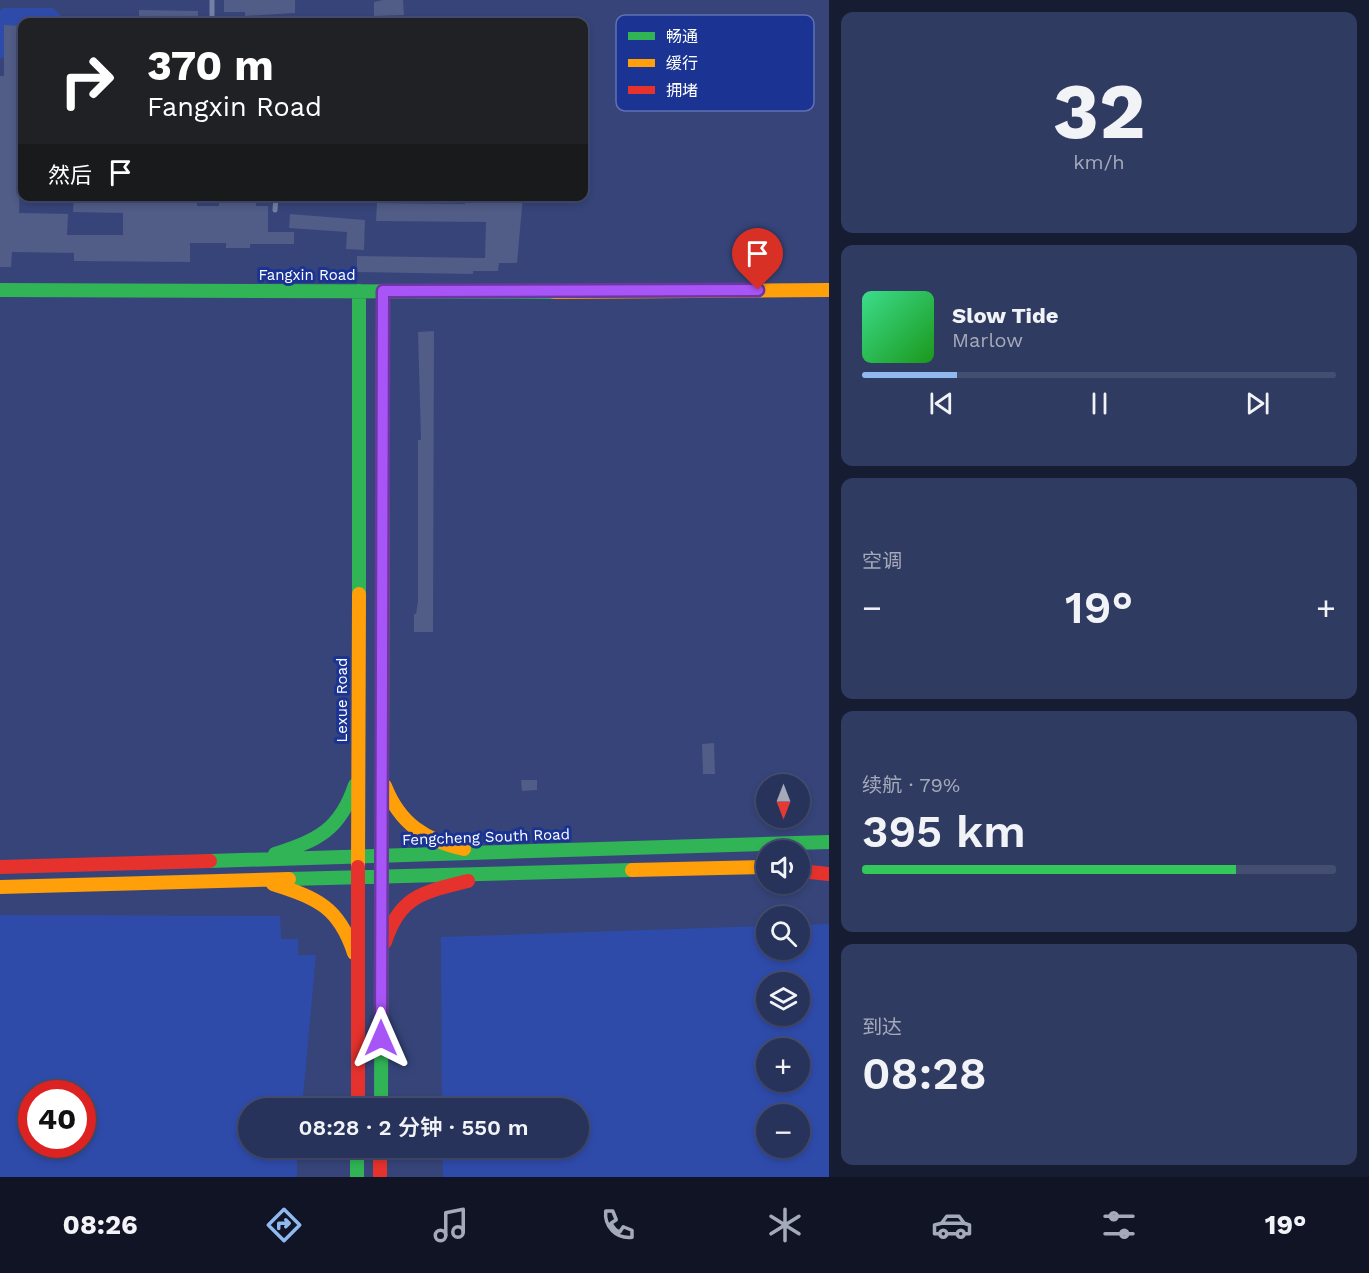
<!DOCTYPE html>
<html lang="zh">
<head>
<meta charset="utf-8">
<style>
  body { margin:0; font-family:"Work Sans","Noto Sans SC",sans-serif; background:#303b61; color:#f1f3f6; height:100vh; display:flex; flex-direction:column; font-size:22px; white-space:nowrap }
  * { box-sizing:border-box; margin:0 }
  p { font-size:20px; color:#a5aabb }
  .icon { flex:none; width:33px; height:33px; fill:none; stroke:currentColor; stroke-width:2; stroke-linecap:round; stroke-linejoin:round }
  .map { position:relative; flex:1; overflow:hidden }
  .side { display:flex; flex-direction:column; gap:12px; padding:12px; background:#161c32; width:540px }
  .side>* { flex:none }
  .banner { position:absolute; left:18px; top:18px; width:570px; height:183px; border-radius:12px; box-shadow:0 3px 9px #0003,0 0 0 2px #444e71; background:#202124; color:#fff; overflow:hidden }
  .needle { width:39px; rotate:180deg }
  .controls { position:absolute; left:756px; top:774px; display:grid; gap:12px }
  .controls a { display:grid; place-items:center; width:54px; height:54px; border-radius:50%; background:#28335b; box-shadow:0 3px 9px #0003,0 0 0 2px #444e71; font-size:30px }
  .speed { position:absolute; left:18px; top:1080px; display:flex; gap:12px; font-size:30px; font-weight:700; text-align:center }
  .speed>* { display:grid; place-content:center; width:78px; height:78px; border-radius:50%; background:#28335b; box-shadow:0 3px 9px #0003,0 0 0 2px #444e71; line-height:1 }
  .speed .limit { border:9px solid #d22; background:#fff; color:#111 }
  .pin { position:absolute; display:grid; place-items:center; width:51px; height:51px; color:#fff; margin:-62px -26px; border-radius:50% 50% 50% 0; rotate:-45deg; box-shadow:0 0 6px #0007 }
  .pin .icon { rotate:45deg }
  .me { position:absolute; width:66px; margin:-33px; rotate:0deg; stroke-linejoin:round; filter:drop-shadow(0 0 4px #0008) }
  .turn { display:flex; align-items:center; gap:21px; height:126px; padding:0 30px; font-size:27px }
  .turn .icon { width:78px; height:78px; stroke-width:2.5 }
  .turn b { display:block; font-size:42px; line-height:51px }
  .then { display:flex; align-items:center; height:57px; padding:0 30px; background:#0003; gap:12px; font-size:22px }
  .big { font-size:45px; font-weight:600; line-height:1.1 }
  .side .widget { flex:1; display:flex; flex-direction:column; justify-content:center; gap:9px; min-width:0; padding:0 21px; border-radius:12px; background:#303b61 }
  .side .dial { align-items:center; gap:0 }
  .dial b { font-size:78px; line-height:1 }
  .song { display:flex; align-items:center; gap:18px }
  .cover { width:72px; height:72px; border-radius:9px; background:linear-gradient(135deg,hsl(150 70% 55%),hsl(120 70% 35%)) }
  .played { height:6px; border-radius:3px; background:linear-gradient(90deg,#90b9f0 20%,#444e71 20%) }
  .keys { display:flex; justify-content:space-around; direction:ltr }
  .heat { display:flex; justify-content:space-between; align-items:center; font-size:33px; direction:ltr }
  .charge { height:9px; border-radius:4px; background:linear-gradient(90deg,#34c759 79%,#444e71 0) }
  .trip { position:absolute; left:238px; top:1098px; width:351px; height:60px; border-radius:30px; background:#28335b; box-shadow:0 3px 9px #0003,0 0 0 2px #444e71; font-weight:600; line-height:60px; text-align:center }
  .tab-bar { display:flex; height:96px; justify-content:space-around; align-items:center; background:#101424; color:#a5aabb }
  .tab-bar .icon { width:42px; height:42px }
  .tab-bar .current { color:#90b9f0 }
  .tab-bar b { font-size:27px; color:#f1f3f6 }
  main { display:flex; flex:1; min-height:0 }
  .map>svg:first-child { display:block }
  .green { fill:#2f4baa; fill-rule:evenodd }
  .building { fill:#515c87 }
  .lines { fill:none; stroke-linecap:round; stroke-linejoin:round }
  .lane { stroke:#747fa4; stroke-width:5 }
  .fast { stroke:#30b455; stroke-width:14 }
  .slow { stroke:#ff9f0a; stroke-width:14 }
  .jam { stroke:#e5322d; stroke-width:14 }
  .route-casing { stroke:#6d37a1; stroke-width:15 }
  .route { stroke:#a855f7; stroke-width:10 }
  .labels { text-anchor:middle; stroke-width:6; stroke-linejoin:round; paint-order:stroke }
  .street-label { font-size:15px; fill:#fff; stroke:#1b3494 }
  .key { fill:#1b3494; stroke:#5f71b4; stroke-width:1.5 }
  .key-label { font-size:16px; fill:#fff }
</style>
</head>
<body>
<main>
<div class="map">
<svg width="829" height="1177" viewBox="0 0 829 1177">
  <rect width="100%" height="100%" fill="#364479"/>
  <path class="green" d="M 3,8 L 53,8 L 61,16 L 61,22 L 22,22 L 22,58 L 0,58 L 0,11 Z
    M 0,915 L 280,916 L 281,939 L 298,939 L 298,955 L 316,955 L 302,1108 L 249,1108 L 249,1148 L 297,1148 L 297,1177 L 0,1177 ZM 32,1094 L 82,1094 L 82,1144 L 32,1144 Z
    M 829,924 L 829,1177 L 443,1177 L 442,1148 L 579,1148 L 579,1108 L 442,1108 L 441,937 L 766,926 L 766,950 L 800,950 L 800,925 ZM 766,982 L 800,982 L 800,1016 L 766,1016 ZM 766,1048 L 800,1048 L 800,1082 L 766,1082 ZM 766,1114 L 800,1114 L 800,1148 L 766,1148 Z"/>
  <path class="building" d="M 224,0 L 295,0 L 295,13 L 245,16 L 245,12 L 224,12 Z
    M 383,0 L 403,0 L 404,15 L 374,16 L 374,2 Z
    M 139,10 L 198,11 L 198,22 L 139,22 Z
    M 4,25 L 22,26 L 22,178 L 20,178 L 19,213 L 68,214 L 67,235 L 123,235 L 123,213 L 73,212 L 74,196 L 197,196 L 197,206 L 219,206 L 219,196 L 256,196 L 256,206 L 268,206 L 268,232 L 294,232 L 294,244 L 250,244 L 250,248 L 226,248 L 226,243 L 190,243 L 190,262 L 74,261 L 74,253 L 12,252 L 11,267 L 0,267 L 0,76 L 4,76 Z
    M 490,196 L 523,196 L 517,263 L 499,263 L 498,271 L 473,271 L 473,274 L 357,272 L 357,256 L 485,258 L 486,222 L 376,221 L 377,203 L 465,204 L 465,200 L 490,200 Z
    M 290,214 L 365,220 L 364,250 L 346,249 L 347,232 L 289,228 Z
    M 434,331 L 433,632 L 414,632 L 414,614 L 416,614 L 418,601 L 418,440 L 421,440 L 418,332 Z
    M 714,743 L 715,774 L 703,774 L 702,744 Z
    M 521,780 L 537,780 L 537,790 L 522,791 Z"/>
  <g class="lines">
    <path class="lane" d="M 212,0 L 212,22
      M 275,210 L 276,196"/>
    <path class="fast" d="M 0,290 L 554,292
      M 359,594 L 359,291
      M 275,854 C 318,840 340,830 355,785
      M 210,861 L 829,842
      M 289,879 L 632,870
      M 381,1108 L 382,784
      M 357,1148 L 357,1177"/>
    <path class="slow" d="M 554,292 L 829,290
      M 382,784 L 383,291
      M 385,786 C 400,824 425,840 464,849
      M 358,867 L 359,594
      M 632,870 L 766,867
      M 273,884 C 317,898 339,907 354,953
      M 0,887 L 289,879"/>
    <path class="jam" d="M 0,867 L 210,861
      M 800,871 L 829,874
      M 385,942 C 400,895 424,892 468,881
      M 358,1108 L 358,867
      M 380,1148 L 380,1177"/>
  </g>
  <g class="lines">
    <g class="route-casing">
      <path id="route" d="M 381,1038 L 383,291 L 758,290"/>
    </g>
    <use href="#route" class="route"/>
  </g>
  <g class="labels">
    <g class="street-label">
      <text x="307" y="280">Fangxin Road</text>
      <text transform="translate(342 700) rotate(-90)" y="5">Lexue Road</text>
      <text transform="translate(486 837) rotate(-2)" y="5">Fengcheng South Road</text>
    </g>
  </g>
  <rect x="616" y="15" width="198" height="96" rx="9" class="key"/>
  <rect x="628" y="32" width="27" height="8" fill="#30b455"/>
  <rect x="628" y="59" width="27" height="8" fill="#ff9f0a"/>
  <rect x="628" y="86" width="27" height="8" fill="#e5322d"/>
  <g class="key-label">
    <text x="666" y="42">畅通</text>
    <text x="666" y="69">缓行</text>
    <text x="666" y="96">拥堵</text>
  </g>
</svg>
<div class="controls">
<a><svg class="needle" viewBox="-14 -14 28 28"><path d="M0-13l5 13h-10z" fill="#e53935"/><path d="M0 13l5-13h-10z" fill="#a5aabb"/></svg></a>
<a><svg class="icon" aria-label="sound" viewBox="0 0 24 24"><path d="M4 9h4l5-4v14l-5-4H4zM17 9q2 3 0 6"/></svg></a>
<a><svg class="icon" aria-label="search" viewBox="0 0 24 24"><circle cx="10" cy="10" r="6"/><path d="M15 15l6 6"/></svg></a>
<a><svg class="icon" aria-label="layers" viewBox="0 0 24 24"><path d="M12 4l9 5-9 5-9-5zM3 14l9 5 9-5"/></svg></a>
<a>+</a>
<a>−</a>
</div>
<div class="speed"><div class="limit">40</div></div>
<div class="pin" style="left:758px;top:290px;background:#d93025"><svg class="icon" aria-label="arrive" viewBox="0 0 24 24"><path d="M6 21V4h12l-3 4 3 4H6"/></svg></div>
<svg class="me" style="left:381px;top:1038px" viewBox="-20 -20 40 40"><path d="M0-17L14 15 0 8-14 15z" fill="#a855f7" stroke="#fff" stroke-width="4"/></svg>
<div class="trip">08:28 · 2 分钟 · 550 m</div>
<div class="banner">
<div class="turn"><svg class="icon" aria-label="right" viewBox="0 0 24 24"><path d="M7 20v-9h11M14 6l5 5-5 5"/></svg><div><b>370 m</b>Fangxin Road</div></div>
<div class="then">然后<svg class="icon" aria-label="arrive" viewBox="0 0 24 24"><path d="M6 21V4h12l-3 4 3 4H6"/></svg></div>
</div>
</div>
<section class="side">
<div class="widget dial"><b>32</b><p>km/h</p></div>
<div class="widget">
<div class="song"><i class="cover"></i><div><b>Slow Tide</b><p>Marlow</p></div></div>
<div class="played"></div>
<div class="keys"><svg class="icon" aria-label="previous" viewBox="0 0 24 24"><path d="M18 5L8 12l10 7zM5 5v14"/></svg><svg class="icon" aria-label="pause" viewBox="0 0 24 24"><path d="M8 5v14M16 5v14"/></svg><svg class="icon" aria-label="next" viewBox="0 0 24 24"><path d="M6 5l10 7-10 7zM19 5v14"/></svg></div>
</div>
<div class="widget"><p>空调</p>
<div class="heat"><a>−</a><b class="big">19°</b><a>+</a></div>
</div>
<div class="widget"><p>续航 · 79%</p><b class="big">395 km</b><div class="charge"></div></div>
<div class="widget"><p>到达</p><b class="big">08:28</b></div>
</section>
</main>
<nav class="tab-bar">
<b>08:26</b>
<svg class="icon current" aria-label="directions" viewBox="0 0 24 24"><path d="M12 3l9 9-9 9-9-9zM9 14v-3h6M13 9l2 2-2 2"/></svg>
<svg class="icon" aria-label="music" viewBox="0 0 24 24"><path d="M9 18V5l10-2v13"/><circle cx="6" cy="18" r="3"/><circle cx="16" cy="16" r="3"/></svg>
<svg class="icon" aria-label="phone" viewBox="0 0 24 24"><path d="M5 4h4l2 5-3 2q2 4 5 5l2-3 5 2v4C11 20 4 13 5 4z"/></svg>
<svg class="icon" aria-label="climate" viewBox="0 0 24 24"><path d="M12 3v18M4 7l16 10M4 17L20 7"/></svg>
<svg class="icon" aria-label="car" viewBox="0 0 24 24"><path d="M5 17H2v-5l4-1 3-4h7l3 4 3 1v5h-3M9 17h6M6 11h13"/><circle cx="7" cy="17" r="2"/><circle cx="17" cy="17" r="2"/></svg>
<svg class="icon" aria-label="filters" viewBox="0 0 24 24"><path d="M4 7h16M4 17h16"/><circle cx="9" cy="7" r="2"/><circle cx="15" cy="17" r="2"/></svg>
<b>19°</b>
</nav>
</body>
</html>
